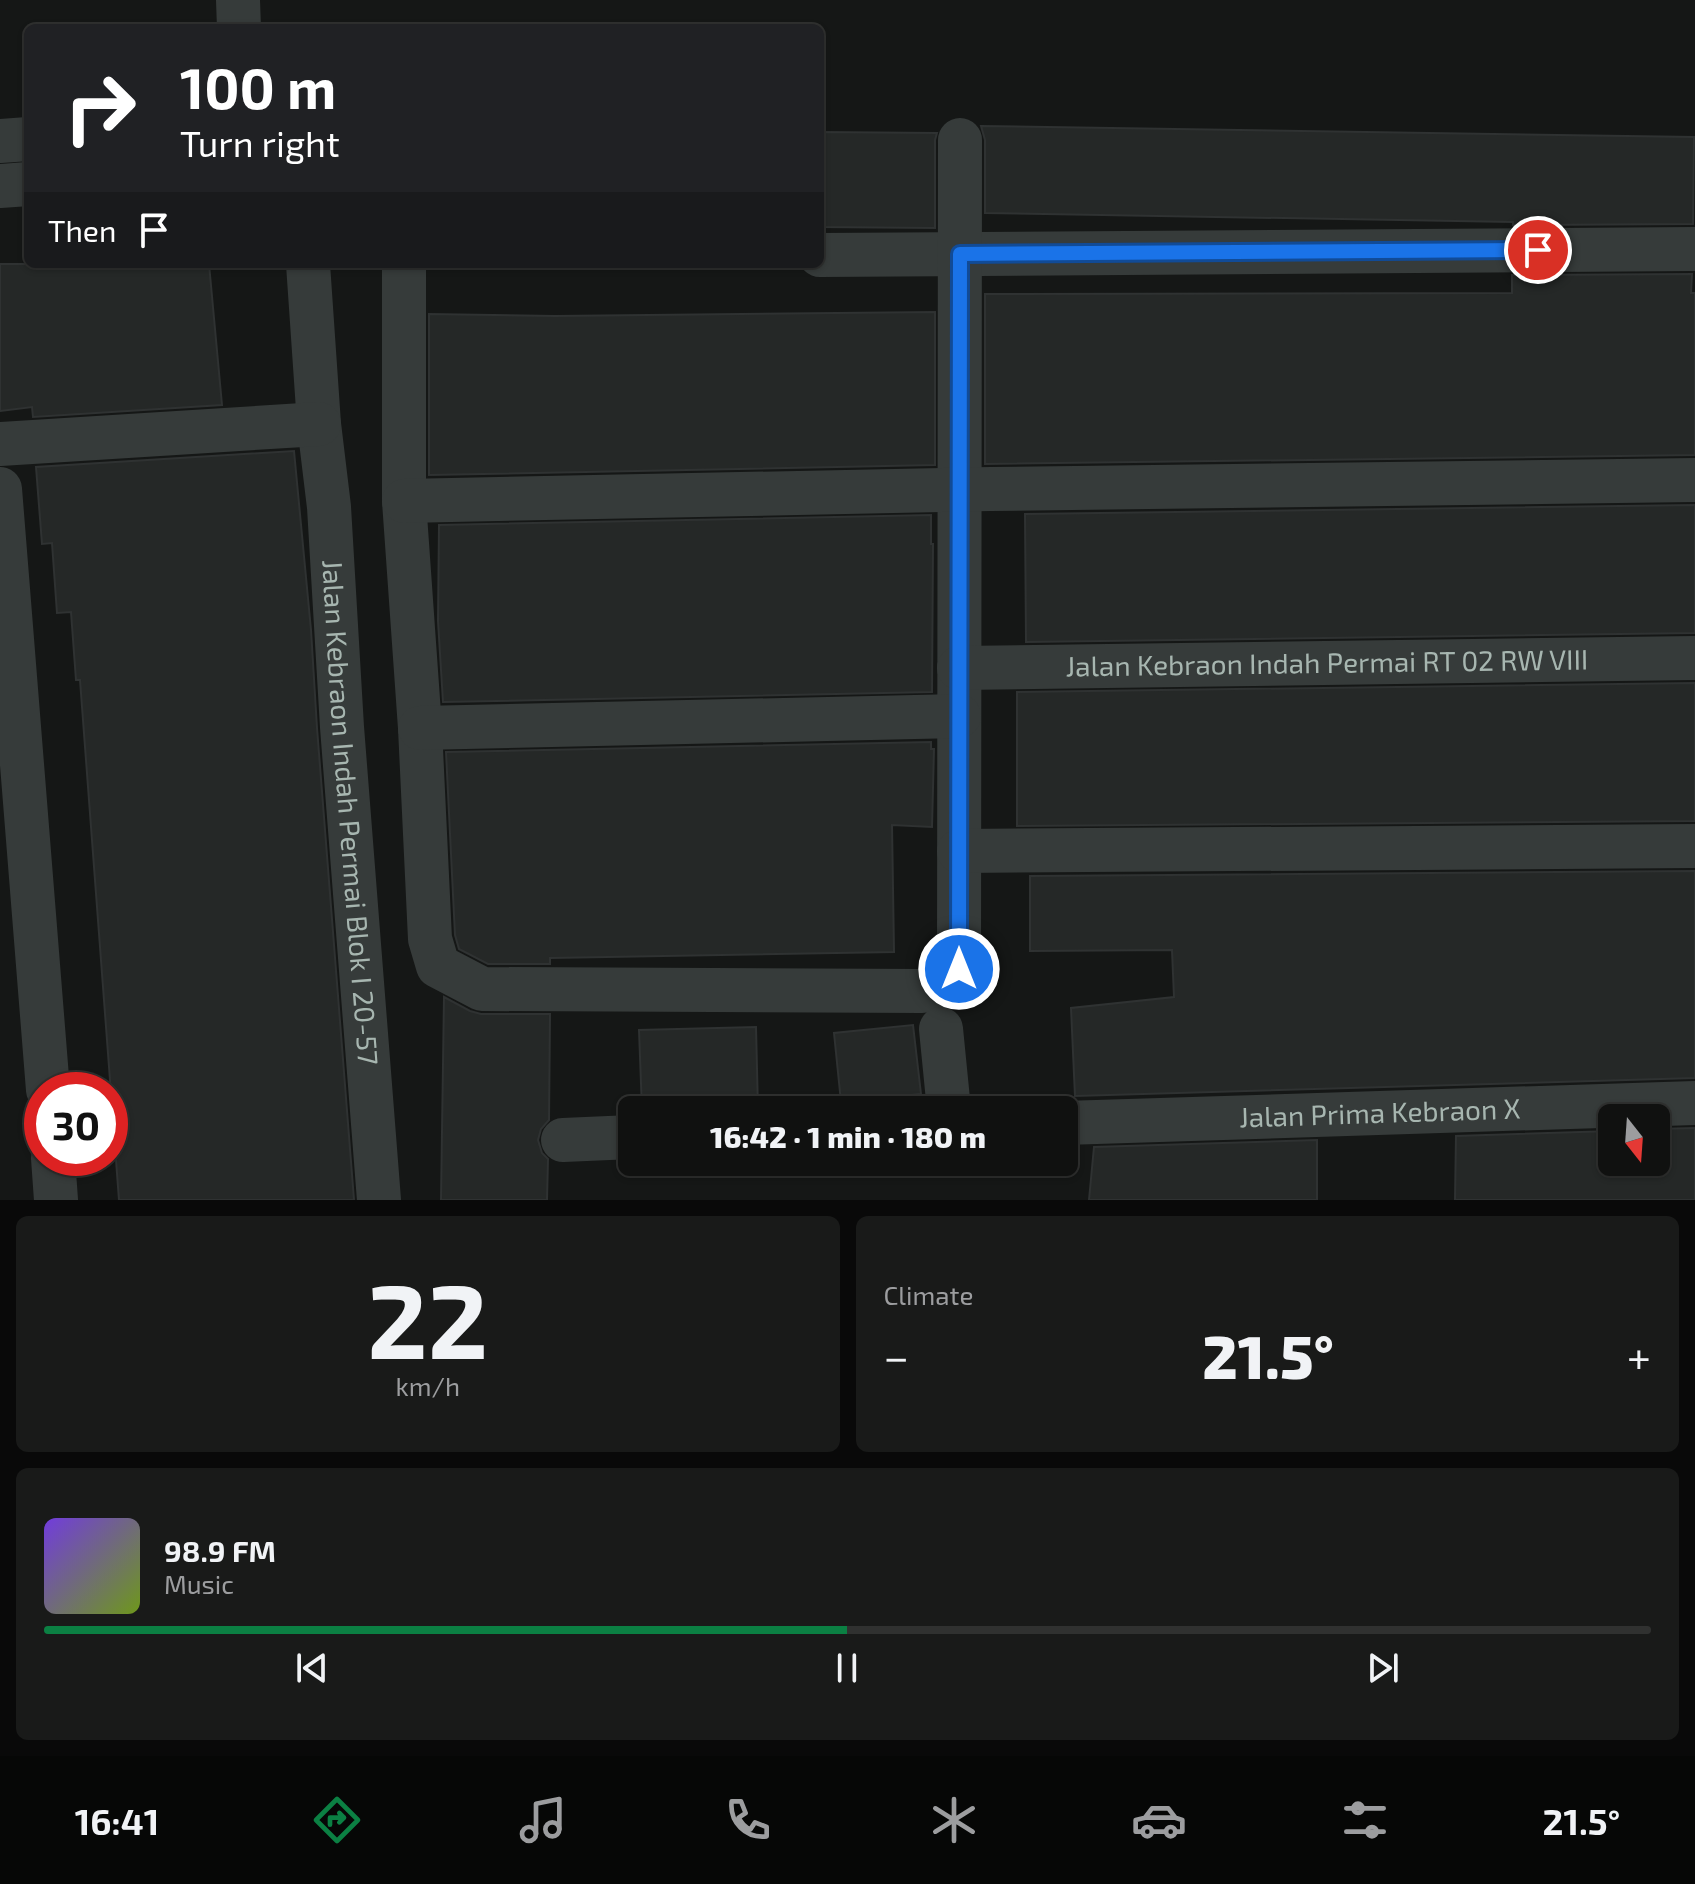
<!DOCTYPE html>
<html lang="en">
<head>
<meta charset="utf-8">
<style>
  body { margin:0; font-family:"Exo 2",sans-serif; background:#191a19; color:#f1f3f6; height:100vh; display:flex; flex-direction:column; font-size:30px; white-space:nowrap }
  * { box-sizing:border-box; margin:0 }
  p { font-size:26px; color:#9c9d9f }
  .icon { flex:none; width:44px; height:44px; fill:none; stroke:currentColor; stroke-width:2; stroke-linecap:round; stroke-linejoin:round }
  .map { position:relative; height:1200px; overflow:hidden }
  .drawer { display:flex; flex-direction:column; gap:16px; padding:16px; background:#090909; flex:1 }
  .drawer>* { flex:none }
  .banner { position:absolute; left:24px; top:24px; width:800px; height:244px; border-radius:12px; box-shadow:0 2px 6px #0004,0 0 0 2px #303130; background:#202124; color:#fff; overflow:hidden }
  .needle { width:52px; rotate:163deg }
  .buttons { position:absolute; left:1598px; top:1104px; display:grid; gap:16px }
  .buttons a { display:grid; place-items:center; width:72px; height:72px; border-radius:12px; background:#101110; box-shadow:0 2px 6px #0004,0 0 0 2px #303130; font-size:40px }
  .speed { position:absolute; left:24px; top:1072px; display:flex; gap:16px; font-size:40px; font-weight:700; text-align:center }
  .speed>* { display:grid; place-content:center; width:104px; height:104px; border-radius:50%; background:#101110; box-shadow:0 2px 6px #0004,0 0 0 2px #303130; line-height:1 }
  .speed .limit { border:12px solid #d22; background:#fff; color:#111 }
  .pin { position:absolute; display:grid; place-items:center; width:68px; height:68px; color:#fff; margin:-34px; border:4px solid #fff; border-radius:50%; box-shadow:0 2px 8px #0007 }
  .me { position:absolute; width:88px; margin:-44px; rotate:0deg; stroke-linejoin:round; filter:drop-shadow(0 0 6px #0008) }
  .turn { display:flex; align-items:center; gap:28px; height:168px; padding:0 24px; font-size:36px }
  .turn .icon { width:104px; height:104px; stroke-width:2.5 }
  .turn b { display:block; font-size:56px; line-height:68px }
  .then { display:flex; align-items:center; height:76px; padding:0 24px; background:#0003; gap:16px; font-size:30px }
  .big { font-size:60px; font-weight:800; line-height:1.1 }
  .drawer .card { flex:1; display:flex; flex-direction:column; justify-content:center; gap:12px; min-width:0; padding:0 28px; border-radius:12px; background:#191a19 }
  .drawer .dial { align-items:center; gap:0 }
  .dial b { font-size:104px; line-height:1 }
  .song { display:flex; align-items:center; gap:24px }
  .cover { width:96px; height:96px; border-radius:12px; background:linear-gradient(135deg,hsl(260 70% 55%),hsl(80 70% 35%)) }
  .played { height:8px; border-radius:4px; background:linear-gradient(90deg,#0b8043 50%,#303130 50%) }
  .keys { display:flex; justify-content:space-around; direction:ltr }
  .heat { display:flex; justify-content:space-between; align-items:center; font-size:44px; direction:ltr }
  .drawer .tiles { flex:1; display:grid; gap:16px; grid-template-columns:1fr 1fr }
  .card:last-child { grid-column:span 2 }
  .trip { position:absolute; left:618px; top:1096px; width:460px; height:80px; border-radius:12px; background:#101110; box-shadow:0 2px 6px #0004,0 0 0 2px #303130; font-weight:800; line-height:80px; text-align:center }
  .dock { display:flex; height:128px; justify-content:space-around; align-items:center; background:#060706; color:#9c9d9f }
  .dock .icon { width:56px; height:56px }
  .dock .selected { color:#0b8043 }
  .dock b { font-size:36px; color:#f1f3f6 }
  .map>svg:first-child { display:block }
  .building { fill:#252827; stroke:#2f3232; stroke-width:2 }
  .lines { fill:none; stroke-linecap:round; stroke-linejoin:round }
  .minor { stroke:#363b3a; stroke-width:44 }
  .route-casing { stroke:#114b97; stroke-width:20 }
  .route { stroke:#1a73e8; stroke-width:14 }
  .labels { text-anchor:middle; stroke-width:8; stroke-linejoin:round; paint-order:stroke }
  .street-label { font-size:28px; fill:#a7b6b0; stroke:#101111 }
</style>
</head>
<body>
<div class="map">
<svg width="1695" height="1200" viewBox="0 0 1695 1200">
  <rect width="100%" height="100%" fill="#151716"/>
  <path class="building" d="M 981,126 L 1694,137 L 1693,224 L 1513,225 L 1513,222 L 985,213 L 985,140 Z
    M 820,132 L 937,133 L 935,140 L 935,228 L 820,227 Z
    M 0,264 L 209,264 L 222,405 L 33,417 L 32,407 L 0,411 Z
    M 1692,274 L 1691,293 L 1695,293 L 1695,455 L 985,464 L 985,294 L 1512,293 L 1512,275 Z
    M 935,312 L 935,465 L 429,475 L 429,314 L 555,316 Z
    M 294,451 L 311,630 L 317,728 L 354,1200 L 119,1200 L 80,680 L 76,680 L 71,612 L 57,613 L 52,543 L 42,544 L 36,467 Z
    M 1695,505 L 1695,633 L 1026,642 L 1025,514 Z
    M 931,515 L 931,544 L 933,544 L 932,692 L 443,702 L 438,621 L 439,525 Z
    M 1695,683 L 1695,821 L 1017,826 L 1017,692 Z
    M 931,742 L 931,749 L 934,749 L 932,827 L 892,825 L 894,952 L 550,958 L 550,964 L 488,964 L 459,949 L 455,935 L 446,752 Z
    M 1695,871 L 1695,1078 L 1075,1096 L 1071,1008 L 1174,997 L 1172,950 L 1030,951 L 1030,876 Z
    M 444,997 L 470,1011 L 481,1014 L 550,1014 L 549,1120 L 541,1129 L 538,1140 L 542,1153 L 548,1159 L 547,1200 L 441,1200 Z
    M 913,1025 L 921,1094 L 841,1102 L 834,1033 Z
    M 756,1027 L 758,1110 L 642,1110 L 639,1030 Z
    M 1695,1128 L 1695,1200 L 1455,1200 L 1456,1136 L 1612,1131 L 1612,1162 L 1656,1162 L 1656,1129 Z
    M 1317,1140 L 1317,1200 L 1089,1200 L 1094,1147 Z"/>
  <g class="lines">
    <g class="minor">
      <path d="M 238,0 L 239,28"/>
      <path d="M 0,141 L 28,139"/>
      <path d="M 0,186 L 28,184"/>
      <path d="M 820,255 L 1695,249"/>
      <path id="s1" d="M 308,264 L 319,424 L 329,507 L 342,727 L 379,1200"/>
      <path d="M 404,264 L 404,501 L 420,728 L 430,939 L 438,966 L 482,989 L 922,991 C 940,989 948,983 959,969 L 960,140"/>
      <path d="M 0,444 L 319,424"/>
      <path d="M 0,489 L 48,1090"/>
      <path d="M 404,501 L 990,489 L 1695,480"/>
      <path id="s2" d="M 959,668 L 1695,658"/>
      <path d="M 420,728 L 959,716"/>
      <path d="M 959,851 L 1695,846"/>
      <path d="M 941,1029 L 949,1110"/>
      <path id="s3" d="M 1064,1123 L 1695,1103"/>
      <path d="M 563,1140 L 632,1137"/>
      <path d="M 53,1158 L 56,1200"/>
    </g>
  </g>
  <g class="lines">
    <g class="route-casing">
      <path id="route" d="M 959,969 L 960,254 L 1538,250"/>
    </g>
    <use href="#route" class="route"/>
  </g>
  <g class="labels">
    <g class="street-label">
      <text dy="10" stroke="none"><textPath href="#s2" startOffset="368">Jalan Kebraon Indah Permai RT 02 RW VIII</textPath></text>
      <text dy="10" stroke="none"><textPath href="#s1" startOffset="550">Jalan Kebraon Indah Permai Blok I 20-57</textPath></text>
      <text dy="10" stroke="none"><textPath href="#s3" startOffset="316">Jalan Prima Kebraon X</textPath></text>
    </g>
  </g>
</svg>
<div class="buttons">
<a><svg class="needle" viewBox="-14 -14 28 28"><path d="M0-13l5 13h-10z" fill="#e53935"/><path d="M0 13l5-13h-10z" fill="#9c9d9f"/></svg></a>
</div>
<div class="speed"><div class="limit">30</div></div>
<div class="pin" style="left:1538px;top:250px;background:#d93025"><svg class="icon" aria-label="arrive" viewBox="0 0 24 24"><path d="M6 21V4h12l-3 4 3 4H6"/></svg></div>
<svg class="me" style="left:959px;top:969px" viewBox="-20 -20 40 40"><circle r="17" fill="#1a73e8" stroke="#fff" stroke-width="3"/><path d="M0-11L8 9 0 5-8 9z" fill="#fff"/></svg>
<div class="trip">16:42 · 1 min · 180 m</div>
<div class="banner">
<div class="turn"><svg class="icon" aria-label="right" viewBox="0 0 24 24"><path d="M7 20v-9h11M14 6l5 5-5 5"/></svg><div><b>100 m</b>Turn right</div></div>
<div class="then">Then<svg class="icon" aria-label="arrive" viewBox="0 0 24 24"><path d="M6 21V4h12l-3 4 3 4H6"/></svg></div>
</div>
</div>
<section class="drawer">
<div class="tiles">
<div class="card dial"><b>22</b><p>km/h</p></div>
<div class="card"><p>Climate</p>
<div class="heat"><a>−</a><b class="big">21.5°</b><a>+</a></div>
</div>
<div class="card">
<div class="song"><i class="cover"></i><div><b>98.9 FM</b><p>Music</p></div></div>
<div class="played"></div>
<div class="keys"><svg class="icon" aria-label="previous" viewBox="0 0 24 24"><path d="M18 5L8 12l10 7zM5 5v14"/></svg><svg class="icon" aria-label="pause" viewBox="0 0 24 24"><path d="M8 5v14M16 5v14"/></svg><svg class="icon" aria-label="next" viewBox="0 0 24 24"><path d="M6 5l10 7-10 7zM19 5v14"/></svg></div>
</div>
</div>
</section>
<nav class="dock">
<b>16:41</b>
<svg class="icon selected" aria-label="directions" viewBox="0 0 24 24"><path d="M12 3l9 9-9 9-9-9zM9 14v-3h6M13 9l2 2-2 2"/></svg>
<svg class="icon" aria-label="music" viewBox="0 0 24 24"><path d="M9 18V5l10-2v13"/><circle cx="6" cy="18" r="3"/><circle cx="16" cy="16" r="3"/></svg>
<svg class="icon" aria-label="phone" viewBox="0 0 24 24"><path d="M5 4h4l2 5-3 2q2 4 5 5l2-3 5 2v4C11 20 4 13 5 4z"/></svg>
<svg class="icon" aria-label="climate" viewBox="0 0 24 24"><path d="M12 3v18M4 7l16 10M4 17L20 7"/></svg>
<svg class="icon" aria-label="car" viewBox="0 0 24 24"><path d="M5 17H2v-5l4-1 3-4h7l3 4 3 1v5h-3M9 17h6M6 11h13"/><circle cx="7" cy="17" r="2"/><circle cx="17" cy="17" r="2"/></svg>
<svg class="icon" aria-label="filters" viewBox="0 0 24 24"><path d="M4 7h16M4 17h16"/><circle cx="9" cy="7" r="2"/><circle cx="15" cy="17" r="2"/></svg>
<b>21.5°</b>
</nav>
</body>
</html>
